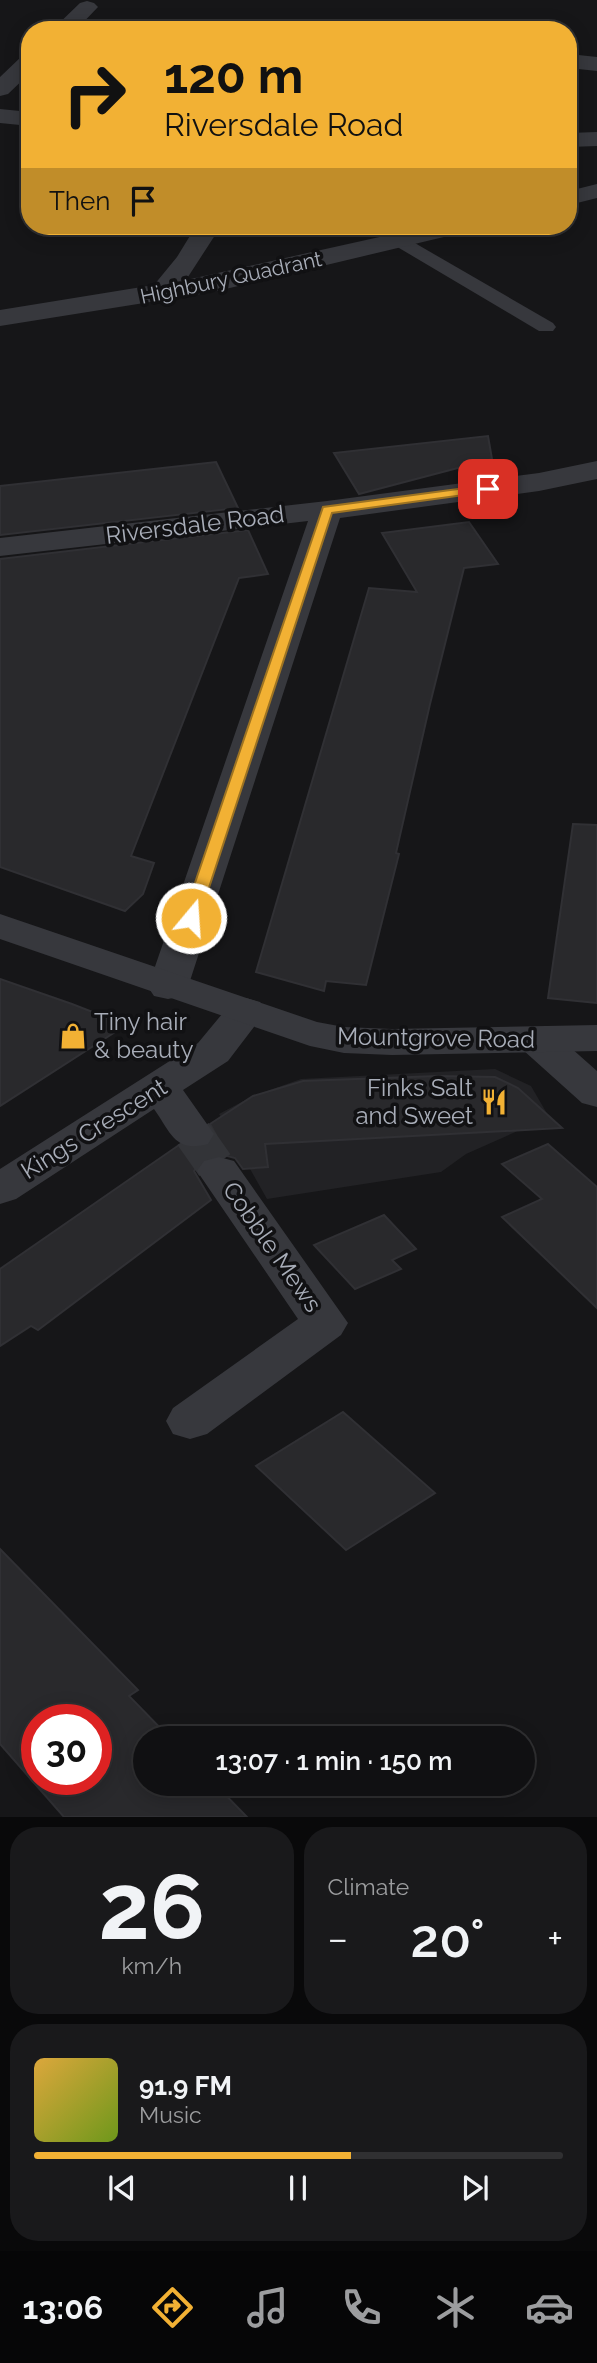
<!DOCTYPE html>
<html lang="en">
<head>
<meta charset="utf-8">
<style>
  body { margin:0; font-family:Raleway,sans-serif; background:#19191b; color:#f1f3f6; height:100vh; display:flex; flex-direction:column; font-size:26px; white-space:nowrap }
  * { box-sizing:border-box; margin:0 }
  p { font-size:23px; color:#9c9d9f }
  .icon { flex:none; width:38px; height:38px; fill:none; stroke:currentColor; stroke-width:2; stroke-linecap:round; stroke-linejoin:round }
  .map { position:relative; height:1817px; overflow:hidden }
  .details { display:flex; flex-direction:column; gap:10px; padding:10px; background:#09090a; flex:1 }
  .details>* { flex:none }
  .hud { position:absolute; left:21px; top:21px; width:556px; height:214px; border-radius:28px; box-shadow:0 4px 18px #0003,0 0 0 2px #303032; background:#f2b134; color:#111; overflow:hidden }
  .speed { position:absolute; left:21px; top:1704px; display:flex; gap:14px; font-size:35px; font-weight:700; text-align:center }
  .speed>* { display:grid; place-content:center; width:91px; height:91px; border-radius:50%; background:#101012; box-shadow:0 4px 18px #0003,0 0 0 2px #303032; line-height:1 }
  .speed .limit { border:10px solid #d22; background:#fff; color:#111 }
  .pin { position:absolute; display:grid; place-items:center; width:60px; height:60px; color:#fff; margin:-30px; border-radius:14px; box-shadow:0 4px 10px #0006 }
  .me { position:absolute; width:77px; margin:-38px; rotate:18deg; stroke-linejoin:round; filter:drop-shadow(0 0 5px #0008) }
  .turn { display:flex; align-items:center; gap:24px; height:147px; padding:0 28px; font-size:32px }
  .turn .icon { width:91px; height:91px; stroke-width:2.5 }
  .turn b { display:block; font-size:49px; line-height:60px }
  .then { display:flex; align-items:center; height:66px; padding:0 28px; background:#0003; gap:14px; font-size:26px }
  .big { font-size:52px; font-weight:600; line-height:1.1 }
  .details .card { flex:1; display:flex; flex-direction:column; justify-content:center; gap:10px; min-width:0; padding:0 24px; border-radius:28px; background:#19191b }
  .details .dial { align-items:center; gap:0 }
  .dial b { font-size:91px; line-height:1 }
  .song { display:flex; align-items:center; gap:21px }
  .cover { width:84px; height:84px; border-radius:10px; background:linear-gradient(135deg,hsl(40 70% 55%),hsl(80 70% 35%)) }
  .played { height:7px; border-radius:4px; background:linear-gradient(90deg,#f2b134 60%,#303032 60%) }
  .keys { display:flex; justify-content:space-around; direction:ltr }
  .heat { display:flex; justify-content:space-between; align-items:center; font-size:38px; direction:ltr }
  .details .tiles { flex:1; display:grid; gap:10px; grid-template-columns:1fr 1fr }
  .card:last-child { grid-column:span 2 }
  .trip { position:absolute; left:133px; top:1726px; width:402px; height:70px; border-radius:35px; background:#101012; box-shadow:0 4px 18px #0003,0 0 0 2px #303032; font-weight:600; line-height:70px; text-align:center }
  .dock { display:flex; height:112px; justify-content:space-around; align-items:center; background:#060607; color:#9c9d9f }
  .dock .icon { width:49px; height:49px }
  .dock .current { color:#f2b134 }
  .dock b { font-size:32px; color:#f1f3f6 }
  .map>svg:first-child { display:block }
  .built { fill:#222225 }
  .building { fill:#29292c; stroke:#303034; stroke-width:2; fill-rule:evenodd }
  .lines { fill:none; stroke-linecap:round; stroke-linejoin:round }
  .minor-tunnel { stroke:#333438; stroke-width:38; stroke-dasharray:38 19; stroke-linecap:butt }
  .service { fill:#37383d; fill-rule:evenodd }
  .minor { fill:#37383d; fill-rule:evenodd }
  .tertiary { fill:#37383d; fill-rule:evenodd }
  .route { fill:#f2b134; stroke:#9d7322; stroke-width:2 }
  .labels { text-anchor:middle; stroke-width:7; stroke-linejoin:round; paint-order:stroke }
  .far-street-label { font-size:21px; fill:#a8adb8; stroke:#111113 }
  .street-label { font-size:24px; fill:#a8adb8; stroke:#111113 }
  .poi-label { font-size:24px; fill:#a8adb8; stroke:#111113; text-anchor:start }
</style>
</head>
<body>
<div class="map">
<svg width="597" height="1817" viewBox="0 0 597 1817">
  <rect width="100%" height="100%" fill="#161618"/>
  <path class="built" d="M 495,1069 L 531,1086 L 549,1117 L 466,1154 L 441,1172 L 267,1199 L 219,1114 L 253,1096 L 301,1079 Z"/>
  <path class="building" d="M 488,436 L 492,459 L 359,494 L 334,453 Z
    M 216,462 L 238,508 L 0,535 L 0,486 Z
    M 469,522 L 498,564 L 464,568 L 430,704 L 396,853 L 399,854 L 366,985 L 326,981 L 324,991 L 256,972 L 369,588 L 417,592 L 382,533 Z
    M 248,530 L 268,574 L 239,578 L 131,856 L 154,863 L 143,894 L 125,911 L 0,867 L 0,559 Z
    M 573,824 L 597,825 L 597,1003 L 548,998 Z
    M 0,979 L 72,1004 L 126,1025 L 0,1106 Z
    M 438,1076 L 495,1077 L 518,1088 L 562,1128 L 265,1144 L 268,1167 L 243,1169 L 235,1158 L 220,1154 L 203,1158 L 194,1171 L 211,1200 L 38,1330 L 31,1326 L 0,1346 L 0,1269 L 179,1145 L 188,1148 L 208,1147 L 216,1135 L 210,1124 L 253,1096 L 303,1081 Z
    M 548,1144 L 597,1187 L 597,1308 L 502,1217 L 542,1199 L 502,1164 Z
    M 384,1215 L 416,1249 L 392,1260 L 401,1269 L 355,1289 L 314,1245 Z
    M 343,1412 L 435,1493 L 346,1550 L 256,1466 Z
    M 0,1549 L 138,1690 L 129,1696 L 170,1738 L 145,1738 L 145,1783 L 214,1783 L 247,1817 L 64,1817 L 0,1744 ZM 37,1720 L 96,1720 L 96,1780 L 37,1780 Z"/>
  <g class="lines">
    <path class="minor-tunnel" d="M 193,1134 L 219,1171"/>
    <path class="service" d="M 401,235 L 553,323 L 556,327 L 553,331 L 539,331 L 394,245 L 392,241 Z"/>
    <path class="minor" d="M 87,1 L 94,3 L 98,7 L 76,30 L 52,30 L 80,3 Z
      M 30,54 L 30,73 L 8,94 L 0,96 L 0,77 L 22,56 Z
      M 569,54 L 597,57 L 597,71 L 569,68 Z
      M 0,109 L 30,112 L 30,126 L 0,123 Z
      M 597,132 L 597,146 L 569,147 L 569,133 Z
      M 597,184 L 597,198 L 569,205 L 569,191 Z
      M 196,226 L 221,226 L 186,280 L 429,226 L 473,226 L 469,231 L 213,292 L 0,326 L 0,310 L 154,285 L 177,257 Z
      M 597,461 L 597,479 L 539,491 L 340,518 L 188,987 L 182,996 L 168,999 L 154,996 L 148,987 L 308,521 L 0,556 L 0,538 L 327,501 L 539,473 Z
      M 246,998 L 260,1002 L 266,1011 L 228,1061 L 183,1090 L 214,1134 L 208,1144 C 175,1153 171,1133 154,1109 L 16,1199 L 0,1204 L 0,1169 L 198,1043 L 232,1002 Z
      M 538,1028 L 553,1032 L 597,1071 L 597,1107 L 582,1103 L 523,1050 L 517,1041 L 523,1032 Z
      M 219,1157 L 234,1161 L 348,1323 L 341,1335 L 207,1434 L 190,1439 L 173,1434 L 166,1421 L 173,1408 L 298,1319 L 197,1171 L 204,1161 Z"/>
    <path class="tertiary" d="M 0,914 L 317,1022 L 344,1027 L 392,1029 L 597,1025 L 597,1051 L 392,1055 L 344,1053 L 310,1046 L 0,939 Z"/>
  </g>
  <path class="route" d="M 488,485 L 495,489 L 493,491 L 332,513 L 199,918 L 191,923 L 185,921 L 183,918 L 323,507 Z"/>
  <defs>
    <g id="shop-bare" transform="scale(2.1)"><path d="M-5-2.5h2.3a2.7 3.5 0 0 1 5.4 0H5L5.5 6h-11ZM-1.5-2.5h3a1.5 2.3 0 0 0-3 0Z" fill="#f2b134" stroke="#111113" stroke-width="2.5" paint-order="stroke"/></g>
    <g id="restaurant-bare" transform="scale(2.1)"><path d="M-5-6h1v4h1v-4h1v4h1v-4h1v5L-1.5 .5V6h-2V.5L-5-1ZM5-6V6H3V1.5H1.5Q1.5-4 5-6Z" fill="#f2b134" stroke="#111113" stroke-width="2.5" paint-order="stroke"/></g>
  </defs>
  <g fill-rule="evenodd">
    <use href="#shop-bare" x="73" y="1036"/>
    <use href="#restaurant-bare" x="494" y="1102"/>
  </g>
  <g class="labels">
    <g class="far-street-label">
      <text transform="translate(231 278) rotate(-12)" y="7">Highbury Quadrant</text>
    </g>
    <g class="street-label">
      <text transform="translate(195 525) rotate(-7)" y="8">Riversdale Road</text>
      <text transform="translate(436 1038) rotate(1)" y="8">Mountgrove Road</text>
      <text transform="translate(94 1129) rotate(-32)" y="8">Kings Crescent</text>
      <text transform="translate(272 1247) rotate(55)" y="8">Cobble Mews</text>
    </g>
    <g class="poi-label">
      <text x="94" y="1030">Tiny hair<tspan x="94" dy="28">&amp; beauty</tspan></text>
      <text x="473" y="1096" text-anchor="end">Finks Salt<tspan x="473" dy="28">and Sweet</tspan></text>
    </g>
  </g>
</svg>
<div class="speed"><div class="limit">30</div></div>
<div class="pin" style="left:488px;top:489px;background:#d93025"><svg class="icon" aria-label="arrive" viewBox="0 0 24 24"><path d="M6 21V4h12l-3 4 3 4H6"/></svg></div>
<svg class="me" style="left:191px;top:918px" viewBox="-20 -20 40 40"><circle r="17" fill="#f2b134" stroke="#fff" stroke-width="3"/><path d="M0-11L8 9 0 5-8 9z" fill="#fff"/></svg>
<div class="trip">13:07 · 1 min · 150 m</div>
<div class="hud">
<div class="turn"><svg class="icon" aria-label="right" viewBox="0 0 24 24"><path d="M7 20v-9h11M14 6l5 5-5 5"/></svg><div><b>120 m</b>Riversdale Road</div></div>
<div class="then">Then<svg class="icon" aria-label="arrive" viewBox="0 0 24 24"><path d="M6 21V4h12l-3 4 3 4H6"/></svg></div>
</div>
</div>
<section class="details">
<div class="tiles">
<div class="card dial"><b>26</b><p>km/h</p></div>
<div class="card"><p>Climate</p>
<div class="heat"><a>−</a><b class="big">20°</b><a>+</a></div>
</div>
<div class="card">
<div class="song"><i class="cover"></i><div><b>91.9 FM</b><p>Music</p></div></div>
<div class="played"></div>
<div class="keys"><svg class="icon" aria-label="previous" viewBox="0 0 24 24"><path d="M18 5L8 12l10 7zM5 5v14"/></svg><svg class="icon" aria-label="pause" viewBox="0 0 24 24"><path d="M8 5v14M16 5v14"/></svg><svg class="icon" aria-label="next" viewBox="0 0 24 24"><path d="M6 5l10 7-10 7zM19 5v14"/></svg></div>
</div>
</div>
</section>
<nav class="dock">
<b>13:06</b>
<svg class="icon current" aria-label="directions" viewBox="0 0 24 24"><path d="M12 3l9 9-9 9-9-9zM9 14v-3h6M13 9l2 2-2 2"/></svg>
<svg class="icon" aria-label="music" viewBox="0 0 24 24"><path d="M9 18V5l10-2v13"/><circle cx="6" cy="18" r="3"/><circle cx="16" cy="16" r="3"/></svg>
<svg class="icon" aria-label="phone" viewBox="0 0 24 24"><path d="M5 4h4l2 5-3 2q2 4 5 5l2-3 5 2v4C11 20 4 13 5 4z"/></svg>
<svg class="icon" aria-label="climate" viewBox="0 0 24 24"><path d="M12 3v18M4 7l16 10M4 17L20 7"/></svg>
<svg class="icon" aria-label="car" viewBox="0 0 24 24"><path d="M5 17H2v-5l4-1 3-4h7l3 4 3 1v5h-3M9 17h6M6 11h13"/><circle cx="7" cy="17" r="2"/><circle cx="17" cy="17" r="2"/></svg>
</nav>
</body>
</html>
